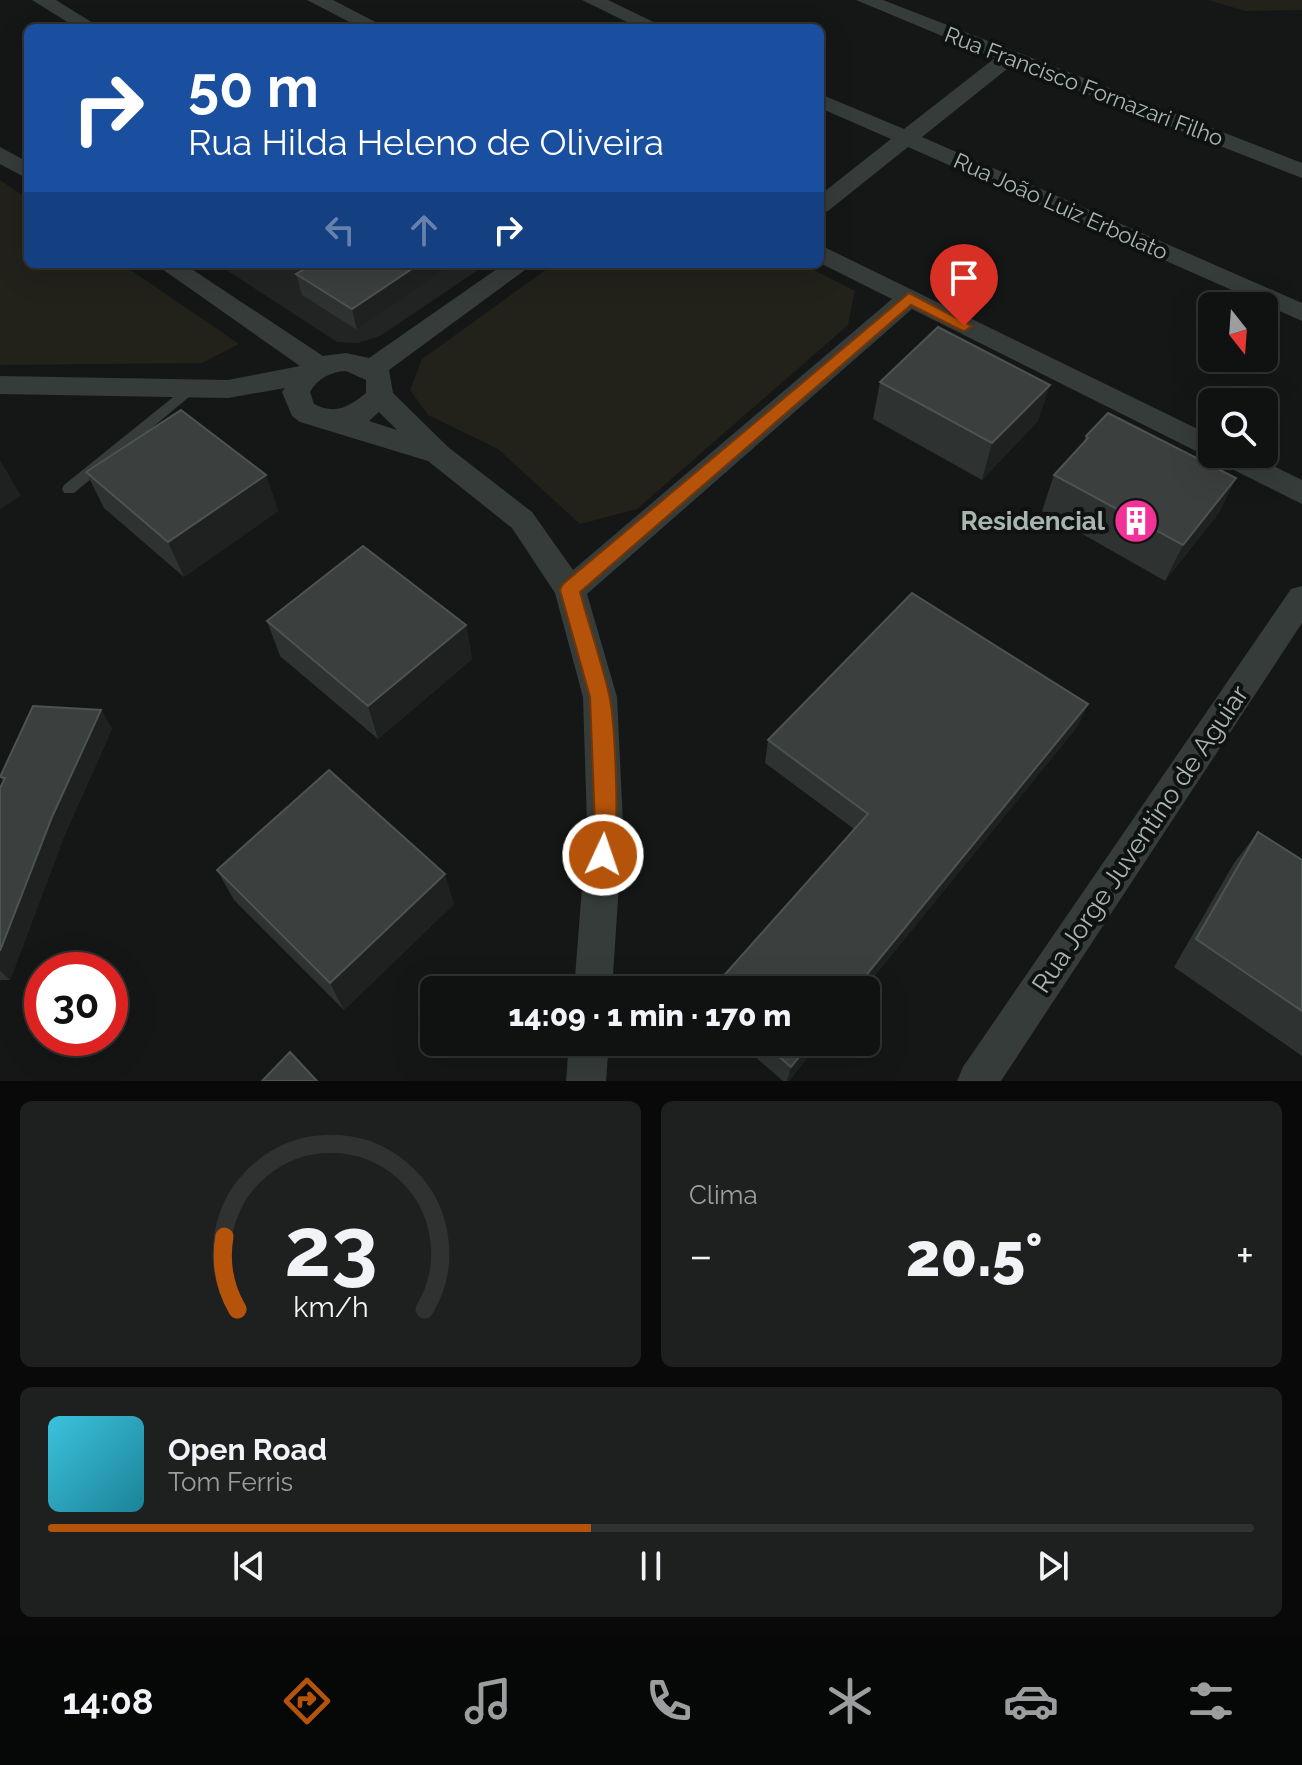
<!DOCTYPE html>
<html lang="pt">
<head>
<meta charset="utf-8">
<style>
  body { margin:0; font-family:Raleway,sans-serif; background:#1e1f1f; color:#f1f3f6; height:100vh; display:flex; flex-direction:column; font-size:30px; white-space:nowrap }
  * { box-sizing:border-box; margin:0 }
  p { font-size:26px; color:#9c9d9f }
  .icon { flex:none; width:44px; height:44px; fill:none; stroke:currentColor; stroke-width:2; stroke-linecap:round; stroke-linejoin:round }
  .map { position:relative; height:1081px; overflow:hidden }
  .details { display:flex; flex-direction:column; gap:20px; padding:20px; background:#090909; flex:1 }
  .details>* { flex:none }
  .guide { position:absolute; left:24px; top:24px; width:800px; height:244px; border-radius:12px; box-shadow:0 8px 32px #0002,0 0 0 2px #303131; background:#1a4fa0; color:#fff; overflow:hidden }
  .needle { width:52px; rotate:163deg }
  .buttons { position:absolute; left:1198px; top:292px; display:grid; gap:16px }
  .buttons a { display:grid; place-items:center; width:80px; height:80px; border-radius:12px; background:#101111; box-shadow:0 8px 32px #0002,0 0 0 2px #303131; font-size:40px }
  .speed { position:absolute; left:24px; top:952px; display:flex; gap:16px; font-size:40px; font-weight:700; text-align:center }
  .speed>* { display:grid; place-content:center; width:104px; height:104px; border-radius:50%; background:#101111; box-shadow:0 8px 32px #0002,0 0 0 2px #303131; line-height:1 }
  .speed .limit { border:12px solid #d22; background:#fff; color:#111 }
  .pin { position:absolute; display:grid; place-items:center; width:68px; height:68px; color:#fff; margin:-82px -34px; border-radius:50% 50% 50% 0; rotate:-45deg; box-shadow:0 0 8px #0007 }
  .pin .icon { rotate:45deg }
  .me { position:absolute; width:88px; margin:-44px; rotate:3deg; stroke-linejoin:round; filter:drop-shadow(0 0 6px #0008) }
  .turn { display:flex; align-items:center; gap:28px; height:168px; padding:0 32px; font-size:36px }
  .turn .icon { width:104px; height:104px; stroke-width:2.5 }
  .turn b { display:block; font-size:56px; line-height:68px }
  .lanes { display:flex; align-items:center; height:76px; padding:0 32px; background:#0003; justify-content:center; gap:40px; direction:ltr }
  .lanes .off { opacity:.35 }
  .big { font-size:60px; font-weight:800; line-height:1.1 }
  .details .widget { flex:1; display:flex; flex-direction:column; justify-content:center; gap:12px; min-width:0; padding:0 28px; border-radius:12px; background:#1e1f1f }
  .details .dial { align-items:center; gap:0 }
  .dial svg { height:208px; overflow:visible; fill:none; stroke:#303131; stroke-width:7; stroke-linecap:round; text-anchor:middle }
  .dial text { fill:#f1f3f6; stroke:none }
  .song { display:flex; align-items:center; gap:24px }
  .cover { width:96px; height:96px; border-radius:12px; background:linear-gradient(135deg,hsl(190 70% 55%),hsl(190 70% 35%)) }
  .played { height:8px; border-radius:4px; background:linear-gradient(90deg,#b45309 45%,#303131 45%) }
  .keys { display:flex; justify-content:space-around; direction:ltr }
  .heat { display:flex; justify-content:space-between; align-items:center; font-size:44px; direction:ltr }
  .details .tiles { flex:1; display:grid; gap:20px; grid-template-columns:1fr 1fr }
  .widget:last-child { grid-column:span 2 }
  .trip { position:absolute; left:420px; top:976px; width:460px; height:80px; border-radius:12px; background:#101111; box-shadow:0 8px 32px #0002,0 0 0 2px #303131; font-weight:800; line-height:80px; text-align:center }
  .dock { display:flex; height:128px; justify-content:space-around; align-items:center; background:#060707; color:#9c9d9f }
  .dock .icon { width:56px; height:56px }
  .dock .current { color:#b45309 }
  .dock b { font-size:36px; color:#f1f3f6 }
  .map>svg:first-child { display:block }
  .built { fill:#212423 }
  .green { fill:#22221b }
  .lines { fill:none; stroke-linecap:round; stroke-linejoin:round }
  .lane { fill:#363c3a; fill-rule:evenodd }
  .street { fill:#363c3a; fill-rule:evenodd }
  .wall { fill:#2e3231 }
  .shaded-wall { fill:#1f2121 }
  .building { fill:#3b403e; stroke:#4c5350; stroke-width:2 }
  .route { fill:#b45309; stroke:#753606; stroke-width:2 }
  .labels { text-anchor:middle; stroke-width:8; stroke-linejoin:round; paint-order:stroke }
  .far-street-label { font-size:22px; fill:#a7b7af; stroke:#101212 }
  .poi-label { font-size:26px; font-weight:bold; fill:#a7b7af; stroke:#101212; text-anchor:end }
  .street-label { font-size:26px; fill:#a7b7af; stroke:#101212 }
</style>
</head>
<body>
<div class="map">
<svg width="1302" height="1081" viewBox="0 0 1302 1081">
  <rect width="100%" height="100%" fill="#151717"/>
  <path class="built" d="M 217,264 L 487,264 L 380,336 L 358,343 L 337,342 Z"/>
  <path class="green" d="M 1208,0 L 1302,0 L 1302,10 L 1245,11 Z
    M 0,180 L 28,199 L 28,264 L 122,264 L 239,344 L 202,363 L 0,365 Z
    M 554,264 L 802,264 L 855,291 L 848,325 L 637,509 L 580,524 L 498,449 L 428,415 L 410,390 L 422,359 Z"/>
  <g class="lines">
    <path class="lane" d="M 191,385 L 197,389 L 195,392 L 74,493 L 64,493 L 62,489 L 64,485 L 187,386 Z"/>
    <path class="street" d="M 32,0 L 56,0 L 101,28 L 77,28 Z
      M 307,0 L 333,0 L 387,28 L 361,28 Z
      M 582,0 L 608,0 L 666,28 L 639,28 Z
      M 856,0 L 883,0 L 1302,163 L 1302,178 L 1012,65 L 922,137 L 1302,303 L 1302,321 L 908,147 L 828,211 L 820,213 L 820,195 L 891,139 L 820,108 L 820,94 L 904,129 L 995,58 Z
      M 0,147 L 28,162 L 28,179 L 0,164 Z
      M 820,245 L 1212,436 L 1212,454 L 1249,454 L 1302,480 L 1302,504 L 912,309 L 587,594 L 617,697 L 623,824 L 612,990 L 574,990 L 587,824 L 583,697 L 555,593 L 512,528 L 428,461 L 300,422 L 292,416 L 282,392 L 285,388 L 228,398 L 0,394 L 0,376 L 228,380 L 300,366 L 155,264 L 184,264 L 323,356 L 346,353 L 369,358 L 504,264 L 533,264 L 389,370 L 393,393 L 448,447 L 532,512 L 573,570 L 892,299 L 820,263 ZM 346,371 L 366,380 L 366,393 C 349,407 335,415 314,404 L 310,392 C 318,378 330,372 346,371 ZM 379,412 L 397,430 L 369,421 Z
      M 1302,586 L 1302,623 L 1001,1081 L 957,1081 L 963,1067 L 1291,589 Z
      M 569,1042 L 609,1042 L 606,1081 L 566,1081 Z"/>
  </g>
  <path class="wall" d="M 452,264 L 357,330 L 302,295 L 296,274 Z
    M 880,382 L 1038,421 L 982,480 L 873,419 Z
    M 1086,436 L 1236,478 L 1218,514 L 1165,581 L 1042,511 L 1054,475 L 1083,443 Z
    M 86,472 L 266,475 L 278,511 L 184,577 L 104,508 Z
    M 267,621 L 466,625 L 472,659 L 378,739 L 280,656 Z
    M 1088,704 L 1077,727 L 863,990 L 711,990 L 854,829 L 765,763 L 768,740 Z
    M 101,710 L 112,729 L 65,834 L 10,980 L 0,980 L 0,788 L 3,781 L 0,777 Z
    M 1258,832 L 1302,860 L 1302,1056 L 1174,967 L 1234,863 Z
    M 217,870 L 454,904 L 344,1010 L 234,900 Z
    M 738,1042 L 820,1042 L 789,1081 L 783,1081 Z"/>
  <path class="shaded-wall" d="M 419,264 L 452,264 L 357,330 L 352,309 Z
    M 1050,385 L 1038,421 L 982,480 L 992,443 Z
    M 0,460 L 21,496 L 0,509 Z
    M 266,475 L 278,511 L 184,577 L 168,542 Z
    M 1236,478 L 1218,514 L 1165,581 L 1183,545 Z
    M 466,625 L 472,659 L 378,739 L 368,706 Z
    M 1088,704 L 1077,727 L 863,990 L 854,990 Z
    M 101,710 L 112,729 L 65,834 L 10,980 L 0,971 L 0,951 L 52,817 Z
    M 445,874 L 454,904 L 344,1010 L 330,983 Z
    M 811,1042 L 820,1042 L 789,1081 L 787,1081 L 791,1067 Z"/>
  <path class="building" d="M 313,264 L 419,264 L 352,309 L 296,274 Z
    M 938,327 L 1050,385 L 992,443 L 880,382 Z
    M 181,410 L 266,475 L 168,542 L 86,472 Z
    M 1108,413 L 1236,478 L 1183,545 L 1054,475 L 1088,438 L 1086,436 Z
    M 363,546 L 466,625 L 368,706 L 267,621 Z
    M 912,593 L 1088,704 L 854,990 L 711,990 L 868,814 L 768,740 Z
    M 33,706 L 101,710 L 52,817 L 0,951 L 0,788 L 5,778 L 0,777 Z
    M 329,770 L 445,874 L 330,983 L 217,870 Z
    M 1258,832 L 1302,860 L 1302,1011 L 1196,939 Z
    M 762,1042 L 811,1042 L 791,1067 Z
    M 290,1052 L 317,1081 L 262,1081 Z"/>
  <path class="route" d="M 909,293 L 972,326 L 964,331 L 959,329 L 911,305 L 580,592 C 589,626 601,660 609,694 C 615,722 621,839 611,863 L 603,866 L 595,863 L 592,855 L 595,824 L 590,697 L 560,590 L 563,584 Z"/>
  <defs>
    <g id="building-disc" transform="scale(2.3)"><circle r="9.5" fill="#f23296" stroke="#101212"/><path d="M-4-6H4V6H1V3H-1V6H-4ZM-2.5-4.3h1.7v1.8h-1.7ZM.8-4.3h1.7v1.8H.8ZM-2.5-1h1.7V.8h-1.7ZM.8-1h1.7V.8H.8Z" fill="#fff"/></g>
  </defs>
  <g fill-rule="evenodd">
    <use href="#building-disc" x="1136" y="521"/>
  </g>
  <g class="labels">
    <g class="far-street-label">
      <text transform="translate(1084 86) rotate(21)" y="8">Rua Francisco Fornazari Filho</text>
      <text transform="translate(1061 206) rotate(24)" y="8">Rua João Luiz Erbolato</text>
    </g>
    <g class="poi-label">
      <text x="1105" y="530">Residencial</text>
    </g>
    <g class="street-label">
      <text transform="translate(1140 839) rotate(-56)" y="9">Rua Jorge Juventino de Aguiar</text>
    </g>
  </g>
</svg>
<div class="buttons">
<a><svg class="needle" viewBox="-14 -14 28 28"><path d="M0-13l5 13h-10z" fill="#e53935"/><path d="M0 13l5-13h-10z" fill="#9c9d9f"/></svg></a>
<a><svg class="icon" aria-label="search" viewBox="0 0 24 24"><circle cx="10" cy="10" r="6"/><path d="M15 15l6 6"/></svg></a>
</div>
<div class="speed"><div class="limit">30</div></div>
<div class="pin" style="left:964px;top:326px;background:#d93025"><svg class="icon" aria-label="arrive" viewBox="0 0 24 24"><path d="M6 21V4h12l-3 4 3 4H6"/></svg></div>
<svg class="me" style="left:603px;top:855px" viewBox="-20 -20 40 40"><circle r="17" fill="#b45309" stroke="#fff" stroke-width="3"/><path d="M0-11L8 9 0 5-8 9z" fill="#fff"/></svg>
<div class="trip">14:09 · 1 min · 170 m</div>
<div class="guide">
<div class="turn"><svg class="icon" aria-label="right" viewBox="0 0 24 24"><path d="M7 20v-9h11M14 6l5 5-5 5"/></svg><div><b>50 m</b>Rua Hilda Heleno de Oliveira</div></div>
<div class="lanes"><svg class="icon off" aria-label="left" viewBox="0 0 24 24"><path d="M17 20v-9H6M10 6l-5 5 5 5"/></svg><svg class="icon off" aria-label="ahead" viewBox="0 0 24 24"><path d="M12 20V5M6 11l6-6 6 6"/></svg><svg class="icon" aria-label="right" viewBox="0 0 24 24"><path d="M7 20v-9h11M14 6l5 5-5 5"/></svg></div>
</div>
</div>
<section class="details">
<div class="tiles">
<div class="widget dial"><svg viewBox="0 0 100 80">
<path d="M14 69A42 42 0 1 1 86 69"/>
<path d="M14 69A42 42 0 0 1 9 41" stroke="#b45309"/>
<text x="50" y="56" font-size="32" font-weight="700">23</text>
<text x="50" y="72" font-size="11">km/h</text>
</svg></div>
<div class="widget"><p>Clima</p>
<div class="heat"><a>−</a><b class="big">20.5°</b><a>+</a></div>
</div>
<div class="widget">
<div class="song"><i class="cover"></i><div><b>Open Road</b><p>Tom Ferris</p></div></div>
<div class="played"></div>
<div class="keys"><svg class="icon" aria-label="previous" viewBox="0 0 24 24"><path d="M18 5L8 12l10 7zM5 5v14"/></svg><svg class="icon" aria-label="pause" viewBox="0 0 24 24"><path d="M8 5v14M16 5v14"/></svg><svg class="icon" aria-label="next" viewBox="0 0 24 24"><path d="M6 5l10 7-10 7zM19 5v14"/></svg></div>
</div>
</div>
</section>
<nav class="dock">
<b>14:08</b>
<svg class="icon current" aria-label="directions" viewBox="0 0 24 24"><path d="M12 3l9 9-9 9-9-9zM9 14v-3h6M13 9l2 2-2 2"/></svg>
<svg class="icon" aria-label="music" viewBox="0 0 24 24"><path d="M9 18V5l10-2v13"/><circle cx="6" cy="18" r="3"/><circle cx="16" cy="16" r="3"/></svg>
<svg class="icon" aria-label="phone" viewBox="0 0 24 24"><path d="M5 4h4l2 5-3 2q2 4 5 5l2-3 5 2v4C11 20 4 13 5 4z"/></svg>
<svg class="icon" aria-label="climate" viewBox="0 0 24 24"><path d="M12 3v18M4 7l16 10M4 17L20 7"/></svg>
<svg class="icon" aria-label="car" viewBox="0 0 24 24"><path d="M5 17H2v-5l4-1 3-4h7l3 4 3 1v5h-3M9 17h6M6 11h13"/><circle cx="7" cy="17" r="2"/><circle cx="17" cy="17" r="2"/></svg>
<svg class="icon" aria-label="filters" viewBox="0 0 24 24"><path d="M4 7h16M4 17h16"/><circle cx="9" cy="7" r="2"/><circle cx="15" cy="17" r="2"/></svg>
</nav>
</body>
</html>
